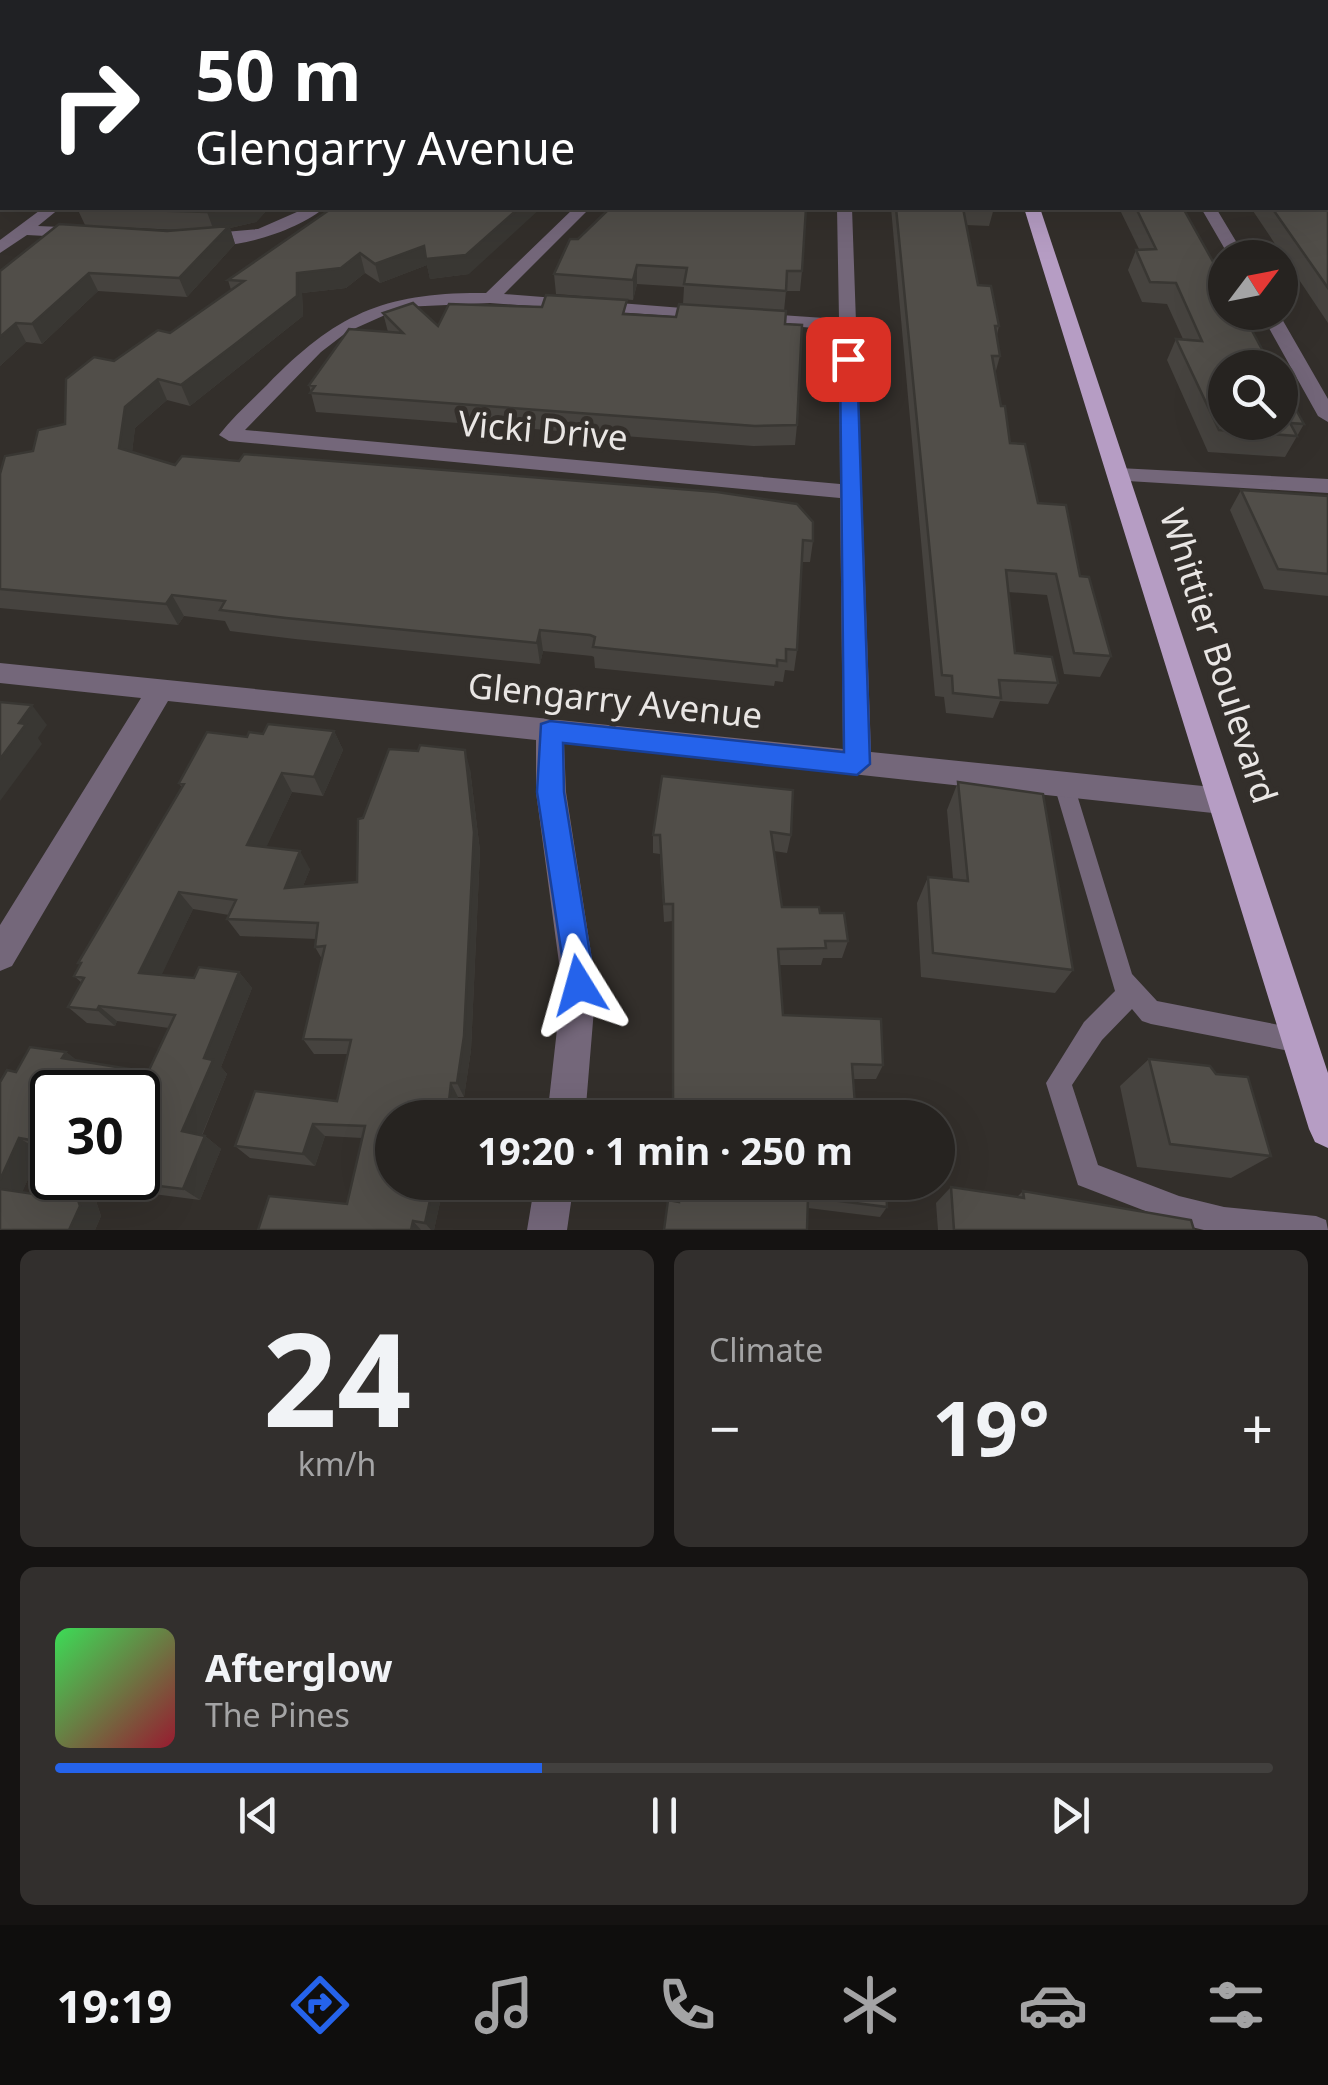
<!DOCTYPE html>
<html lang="en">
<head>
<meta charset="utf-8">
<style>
  body { margin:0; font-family:"Noto Sans",sans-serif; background:#322f2d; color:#f1f3f6; height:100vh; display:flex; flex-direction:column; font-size:38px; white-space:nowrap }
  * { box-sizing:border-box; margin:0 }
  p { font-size:32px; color:#a4a4a5 }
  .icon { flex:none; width:55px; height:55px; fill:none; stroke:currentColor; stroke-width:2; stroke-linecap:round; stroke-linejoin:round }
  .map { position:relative; height:1230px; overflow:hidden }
  .side { display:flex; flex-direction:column; gap:20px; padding:20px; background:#151312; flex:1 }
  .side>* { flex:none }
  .banner { position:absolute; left:0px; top:0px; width:1330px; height:210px; box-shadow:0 10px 40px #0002,0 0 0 2px #42403e; background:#202124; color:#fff; overflow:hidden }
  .needle { width:65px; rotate:58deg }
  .fabs { position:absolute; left:1208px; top:240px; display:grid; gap:20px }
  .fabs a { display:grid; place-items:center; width:90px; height:90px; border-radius:50%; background:#262320; box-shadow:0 10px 40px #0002,0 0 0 2px #42403e; font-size:50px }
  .speed { position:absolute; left:30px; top:1070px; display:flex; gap:20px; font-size:50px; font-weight:700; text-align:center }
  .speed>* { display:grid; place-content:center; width:130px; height:130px; border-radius:50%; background:#262320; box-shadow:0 10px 40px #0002,0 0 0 2px #42403e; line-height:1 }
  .speed .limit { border:5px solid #111; border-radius:15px; background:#fff; color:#111 }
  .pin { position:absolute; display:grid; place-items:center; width:85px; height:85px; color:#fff; margin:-42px; border-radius:20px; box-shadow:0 5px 15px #0006 }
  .me { position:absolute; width:110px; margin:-55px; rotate:352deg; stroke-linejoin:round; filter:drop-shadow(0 0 8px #0008) }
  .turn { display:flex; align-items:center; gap:35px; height:210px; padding:0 30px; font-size:45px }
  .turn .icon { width:130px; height:130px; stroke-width:2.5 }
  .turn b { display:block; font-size:70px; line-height:85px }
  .big { font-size:75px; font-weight:700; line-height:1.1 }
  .side .widget { flex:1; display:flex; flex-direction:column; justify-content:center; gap:15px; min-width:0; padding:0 35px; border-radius:15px; background:#322f2d }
  .side .dial { align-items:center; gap:0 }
  .dial b { font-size:130px; line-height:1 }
  .song { display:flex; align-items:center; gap:30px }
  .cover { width:120px; height:120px; border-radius:15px; background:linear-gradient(135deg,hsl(130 70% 55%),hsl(350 70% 35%)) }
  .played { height:10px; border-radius:5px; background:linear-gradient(90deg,#2563eb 40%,#42403e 40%) }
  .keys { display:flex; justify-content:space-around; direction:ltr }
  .heat { display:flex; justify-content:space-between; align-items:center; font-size:55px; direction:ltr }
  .side .tiles { flex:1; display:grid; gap:20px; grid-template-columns:1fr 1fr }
  .widget:last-child { grid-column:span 2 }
  .trip { position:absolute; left:375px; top:1100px; width:580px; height:100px; border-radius:50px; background:#262320; box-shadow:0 10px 40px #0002,0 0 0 2px #42403e; font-weight:700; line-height:100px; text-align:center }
  .tab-bar { display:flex; height:160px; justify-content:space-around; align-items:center; background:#0f0e0d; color:#a4a4a5 }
  .tab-bar .icon { width:70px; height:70px }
  .tab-bar .current { color:#2563eb }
  .tab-bar b { font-size:45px; color:#f1f3f6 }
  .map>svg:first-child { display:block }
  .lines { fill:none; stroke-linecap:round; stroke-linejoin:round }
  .service { fill:#74677a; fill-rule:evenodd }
  .minor { fill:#74677a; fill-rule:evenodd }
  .primary { fill:#b69dc4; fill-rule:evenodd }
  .wall { fill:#46433f; fill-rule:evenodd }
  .shaded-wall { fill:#393733 }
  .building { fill:#514e49; stroke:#393733; stroke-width:2.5 }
  .route { fill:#2563eb; stroke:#184099; stroke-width:2.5 }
  .labels { text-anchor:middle; stroke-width:10; stroke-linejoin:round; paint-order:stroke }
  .street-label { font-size:35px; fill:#e9e6e4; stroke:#332f2b }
</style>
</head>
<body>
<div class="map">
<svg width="1328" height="1230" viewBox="0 0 1328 1230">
  <rect width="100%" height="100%" fill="#332f2b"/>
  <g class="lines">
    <path class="service" d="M 1064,776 L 1071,779 L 1074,785 L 1132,974 L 1157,1001 L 1300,1029 L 1309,1032 L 1312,1041 L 1309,1050 L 1300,1053 L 1151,1024 L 1142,1021 L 1132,1009 L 1102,1040 L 1072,1085 L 1098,1165 L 1179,1196 L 1224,1207 L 1316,1216 L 1326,1220 L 1328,1230 L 1204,1230 L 1179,1224 L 1078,1185 L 1046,1083 L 1084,1022 L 1115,991 L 1054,785 L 1057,779 Z"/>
    <path class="minor" d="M 1067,0 L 1078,0 L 1079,2 L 1069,2 Z
      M 43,208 L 60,208 L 38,226 L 83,228 L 91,233 L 83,238 L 27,235 L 0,253 L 0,240 Z
      M 306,208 L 324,208 C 301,229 221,258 194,239 L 202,234 L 258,229 Z
      M 574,208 L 590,208 L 504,294 L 708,310 L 714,311 L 714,319 L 490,303 L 403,307 L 347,332 L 321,352 L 245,430 L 840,484 L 839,330 L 753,323 L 744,318 L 753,313 L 839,319 L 837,208 L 852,208 L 871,752 L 1222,788 L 1232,792 L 1237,801 L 1232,810 L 1222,814 L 564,743 L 566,792 L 596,985 L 585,1118 L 547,1118 L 562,985 L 536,792 L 536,740 L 168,701 L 12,966 L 0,971 L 0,925 L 141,698 L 0,683 L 0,663 L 843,749 L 840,498 L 229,441 L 219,435 C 233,417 251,401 267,385 C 337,313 385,292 486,293 Z
      M 1201,208 L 1216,208 L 1246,258 L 1230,258 Z
      M 1260,312 L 1278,312 L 1328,399 L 1328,422 L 1318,416 Z
      M 1119,468 L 1328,479 L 1328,493 L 1111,480 L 1108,475 Z
      M 535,1182 L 574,1182 L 567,1230 L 527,1230 Z"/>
    <path class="primary" d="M 964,0 L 974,0 L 975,2 L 965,2 Z
      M 1024,208 L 1040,208 L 1328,1073 L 1328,1148 L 1315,1142 L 1309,1129 Z"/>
  </g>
  <path class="wall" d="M 0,0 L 949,0 L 948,2 L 2,2 L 2,207 L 0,209 Z
    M 1285,0 L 1328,0 L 1328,39 L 1328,2 L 1288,2 Z
    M 1328,82 L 1328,323 L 1251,208 L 1328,208 Z
    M 77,208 L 269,208 L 256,222 L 230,228 L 235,244 L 187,297 L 98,291 L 42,344 L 26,342 L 0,366 L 0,271 L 85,225 ZM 115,227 L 179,230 L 167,231 Z
    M 332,208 L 469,274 L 430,279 L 427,265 L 380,283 L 365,273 L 346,288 L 302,293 L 303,316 L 190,406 L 167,400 L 135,428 L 132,452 L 175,465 L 813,541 L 810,562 L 802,562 L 797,650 L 794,671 L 785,670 L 783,682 L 775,681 L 774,686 L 595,668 L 594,657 L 592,656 L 543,651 L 540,664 L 295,639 L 230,631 L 225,621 L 184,616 L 178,625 L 0,608 L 0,474 L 33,451 L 65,424 L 114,361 L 170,333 L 231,290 L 228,280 Z
    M 891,208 L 994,208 L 989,226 L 966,225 L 978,285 L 999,326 L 997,335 L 1000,356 L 995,374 L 1001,406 L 1010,443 L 1038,503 L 1080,576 L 1111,656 L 1100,677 L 1064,674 L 1047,595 L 1008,592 L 1015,653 L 1058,683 L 1048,704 L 1000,701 L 993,718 L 946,713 L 944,697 L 935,696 Z
    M 1119,208 L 1183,208 L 1304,424 L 1285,457 L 1208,452 L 1167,360 L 1176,339 L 1183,339 L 1167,304 L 1142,302 L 1128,270 L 1136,250 L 1139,249 Z
    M 578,239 L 802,271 L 800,291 L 786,291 L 784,311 L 797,425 L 795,445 L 753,446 L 316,412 L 309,385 L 388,332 L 383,313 L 438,326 L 628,314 L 676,317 L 683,304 L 684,287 L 637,284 L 633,300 L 556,294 L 554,274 Z
    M 1241,490 L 1328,496 L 1328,596 L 1264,589 L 1230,510 Z
    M 334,731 L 343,750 L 323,796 L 292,792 L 266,847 L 310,869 L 303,886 L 357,882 L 363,818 L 470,769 L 480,851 L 471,1050 L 464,1097 L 458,1097 L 456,1114 L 445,1114 L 392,1182 L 435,1182 L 442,1193 L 434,1230 L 258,1230 L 347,1204 L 362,1138 L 325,1136 L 315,1166 L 250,1158 L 235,1146 L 337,1101 L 348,1054 L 314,1054 L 303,1039 L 322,959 L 315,947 L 316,939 L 240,936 L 227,919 L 229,915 L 193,909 L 161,975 L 194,978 L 239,972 L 252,988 L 221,1067 L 227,1074 L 202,1136 L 205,1136 L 221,1149 L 200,1200 L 91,1186 L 101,1216 L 95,1230 L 0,1230 L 16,1072 L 66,1052 L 77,1061 L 148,1072 L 169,1028 L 117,1021 L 115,1026 L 87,1023 L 68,1007 L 82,983 L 74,976 L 80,965 L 78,963 L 182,788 L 179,783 L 247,737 L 263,734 ZM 52,1092 L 138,1178 L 56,1178 L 47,1196 L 22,1192 L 41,1151 L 52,1153 Z
    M 662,776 L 791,835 L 787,853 L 774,851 L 782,907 L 820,913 L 848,941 L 842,958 L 823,958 L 821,965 L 779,965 L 783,1015 L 883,1065 L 876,1079 L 853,1079 L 673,921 L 664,922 L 660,854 L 653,853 L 653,835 Z
    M 958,782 L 1073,970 L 1055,993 L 921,977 L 917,903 L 928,877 L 953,879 L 947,810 Z
    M 1149,1059 L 1271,1156 L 1231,1178 L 1137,1167 L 1120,1086 Z
    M 680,1182 L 887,1207 L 880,1217 L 808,1208 L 679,1202 Z
    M 951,1187 L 1017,1197 L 1023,1191 L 1194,1230 L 938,1230 L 936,1203 Z"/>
  <path class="shaded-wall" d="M 2,182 L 2,207 L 0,209 L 0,184 Z
    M 231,208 L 269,208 L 256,222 L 230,228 L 235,244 L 187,297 L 179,278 L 214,231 L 207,212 Z
    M 519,208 L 541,208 L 469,274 L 430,279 L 427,265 L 380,283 L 375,264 Z
    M 360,253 L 365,273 L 346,288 L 302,293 L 303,316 L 190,406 L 181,385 L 297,273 Z
    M 637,265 L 637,284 L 633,300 L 633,280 Z
    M 89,273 L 98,291 L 42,344 L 32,324 Z
    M 16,323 L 26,342 L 0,366 L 0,337 Z
    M 158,379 L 167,400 L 135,428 L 130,469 L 119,448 L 125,407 Z
    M 172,595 L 184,616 L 178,625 L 166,604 Z
    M 540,630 L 543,651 L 540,664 L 537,643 Z
    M 32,705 L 47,725 L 38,738 L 42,744 L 0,801 L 0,759 L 19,723 Z
    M 334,731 L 343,750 L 323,796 L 314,777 Z
    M 465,750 L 470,769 L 480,851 L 471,1050 L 464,1097 L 457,1083 Z
    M 282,773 L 292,792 L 259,863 L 247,845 Z
    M 300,851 L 310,869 L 295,906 L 285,888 Z
    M 179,892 L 193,909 L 155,989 L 139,973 Z
    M 239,972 L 252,988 L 221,1067 L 227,1074 L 198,1144 L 182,1131 L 204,1058 Z
    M 99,1006 L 117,1021 L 115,1026 L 97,1010 Z
    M 66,1052 L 85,1066 L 62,1058 Z
    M 451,1083 L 458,1097 L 456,1114 L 449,1101 Z
    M 438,1101 L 445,1114 L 445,1118 L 435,1118 Z
    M 313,1124 L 325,1136 L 315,1166 L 303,1154 Z
    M 205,1136 L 221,1149 L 200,1200 L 183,1189 Z
    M 19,1138 L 41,1151 L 19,1199 L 0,1190 L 0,1180 Z
    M 71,1178 L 76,1178 L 91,1186 L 101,1216 L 95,1230 L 69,1230 Z
    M 426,1182 L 435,1182 L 442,1193 L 434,1230 L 431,1230 L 425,1223 Z
    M 413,1221 L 421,1230 L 411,1230 Z"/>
  <path class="building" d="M 0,0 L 506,0 L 504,2 L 2,2 L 2,182 L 0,184 Z
    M 526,0 L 944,0 L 944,2 L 565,2 Z
    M 1094,0 L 1246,0 L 1248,2 L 1095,2 Z
    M 1306,0 L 1328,0 L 1328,19 L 1328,2 L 1309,2 Z
    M 1328,81 L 1328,288 L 1272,208 L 1328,208 Z
    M 77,208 L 231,208 L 207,212 Z
    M 332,208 L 519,208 L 466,255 L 426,259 L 424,246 L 375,264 L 360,253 L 341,268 L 297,273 L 297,296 L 234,345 L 181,385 L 158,379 L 125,407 L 119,448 L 175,465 L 182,456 L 239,461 L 244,454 L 717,492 L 797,504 L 813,522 L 813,541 L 803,540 L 797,650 L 786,649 L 786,661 L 777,660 L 777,666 L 593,647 L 595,637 L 590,635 L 540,630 L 537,643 L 286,618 L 220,610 L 225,601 L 172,595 L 166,604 L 0,589 L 0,474 L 5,456 L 33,451 L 38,430 L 65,424 L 66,379 L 94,357 L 114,361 L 158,330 L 170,333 L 244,281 L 228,280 Z
    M 610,208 L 806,208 L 802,271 L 787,271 L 786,291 L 684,284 L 687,268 L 637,265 L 633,280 L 554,274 L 570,239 L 578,239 Z
    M 896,208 L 963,208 L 978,285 L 991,286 L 999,326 L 995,326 L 1000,356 L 992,356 L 1001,406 L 1005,406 L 1010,443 L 1025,444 L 1038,503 L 1066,505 L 1080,576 L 1089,577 L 1111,656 L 1074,653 L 1056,574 L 1006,570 L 1015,653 L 1052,657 L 1058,683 L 999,680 L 1001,698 L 953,693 L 952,676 L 942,675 Z
    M 1136,208 L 1183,208 L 1225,283 L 1225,312 L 1242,312 L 1272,368 L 1225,368 L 1225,422 L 1280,422 L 1280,381 L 1304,424 L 1290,423 L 1297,436 L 1219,430 L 1176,339 L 1202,341 L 1176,283 L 1150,282 L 1136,250 L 1156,249 Z
    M 59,224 L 167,231 L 229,226 L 179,278 L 89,273 L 32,324 L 16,323 L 0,337 L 0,271 Z
    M 546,295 L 627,300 L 623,314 L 676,317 L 679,304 L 786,311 L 785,324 L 802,325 L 797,425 L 755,426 L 310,393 L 315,386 L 309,385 L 349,329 L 403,333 L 383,313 L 413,303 L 438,326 L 449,304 L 542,307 Z
    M 1241,490 L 1328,496 L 1328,574 L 1278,569 Z
    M 0,702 L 32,705 L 19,723 L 26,724 L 0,759 Z
    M 268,724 L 334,731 L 314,777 L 282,773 L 247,845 L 300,851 L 285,888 L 357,882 L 358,819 L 363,818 L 389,749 L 418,751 L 420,745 L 465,750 L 474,832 L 464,1036 L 457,1083 L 451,1083 L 449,1101 L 438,1101 L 435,1118 L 392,1118 L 392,1182 L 434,1182 L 425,1223 L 413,1221 L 411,1230 L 258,1230 L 269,1196 L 347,1204 L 365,1126 L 313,1124 L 303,1154 L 235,1146 L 255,1091 L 337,1101 L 351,1040 L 303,1039 L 325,946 L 315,947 L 318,923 L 227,919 L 236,900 L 179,892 L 139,973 L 194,978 L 199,967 L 239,972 L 204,1058 L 213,1060 L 182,1131 L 205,1136 L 183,1189 L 95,1178 L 138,1178 L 138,1092 L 52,1092 L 52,1144 L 19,1138 L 0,1180 L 0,1082 L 7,1070 L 16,1072 L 30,1047 L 66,1052 L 62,1058 L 148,1072 L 175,1015 L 99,1006 L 97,1010 L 68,1007 L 84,978 L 74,976 L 81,963 L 78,963 L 184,784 L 179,783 L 207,732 L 247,737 L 249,732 L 263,734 Z
    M 662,776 L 793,790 L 791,835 L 771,832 L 782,907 L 819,907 L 820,913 L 844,913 L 848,941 L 825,941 L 826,948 L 778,949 L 783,1015 L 881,1019 L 883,1065 L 852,1064 L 856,1118 L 673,1118 L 673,904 L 664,904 L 660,835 L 653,835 Z
    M 958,782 L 1043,794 L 1073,970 L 933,953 L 928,877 L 968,881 Z
    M 1149,1059 L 1210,1066 L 1216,1074 L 1248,1077 L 1271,1156 L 1170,1144 Z
    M 56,1178 L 71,1178 L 80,1206 L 69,1230 L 0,1230 L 0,1189 L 47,1196 Z
    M 680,1182 L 886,1182 L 887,1207 L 808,1197 L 807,1230 L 664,1230 L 668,1200 L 679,1202 Z
    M 951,1187 L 1024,1198 L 1023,1191 L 1191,1220 L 1194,1230 L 954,1230 Z"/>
  <path class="route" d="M 848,354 L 857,359 L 870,764 L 857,775 L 563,743 L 564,792 L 595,985 L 590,996 L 579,1000 L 568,996 L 537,792 L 541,724 L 550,721 L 844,752 L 840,359 Z"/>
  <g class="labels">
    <g class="street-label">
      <text transform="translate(543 431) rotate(5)" y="12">Vicki Drive</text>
      <text transform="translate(1218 656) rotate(72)" y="12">Whittier Boulevard</text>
      <text transform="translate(615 701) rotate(6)" y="12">Glengarry Avenue</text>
    </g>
  </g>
</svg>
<div class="fabs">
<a><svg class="needle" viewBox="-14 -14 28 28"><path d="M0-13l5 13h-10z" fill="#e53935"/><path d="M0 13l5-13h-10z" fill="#a4a4a5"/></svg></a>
<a><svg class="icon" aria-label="search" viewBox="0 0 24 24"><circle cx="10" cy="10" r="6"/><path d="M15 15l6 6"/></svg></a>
</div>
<div class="speed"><div class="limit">30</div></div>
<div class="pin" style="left:848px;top:359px;background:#d93025"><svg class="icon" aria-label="arrive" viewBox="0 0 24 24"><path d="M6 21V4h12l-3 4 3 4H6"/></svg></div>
<svg class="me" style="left:579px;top:985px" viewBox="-20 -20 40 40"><path d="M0-17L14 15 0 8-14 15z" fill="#2563eb" stroke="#fff" stroke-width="4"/></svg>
<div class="trip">19:20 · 1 min · 250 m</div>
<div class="banner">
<div class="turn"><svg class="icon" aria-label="right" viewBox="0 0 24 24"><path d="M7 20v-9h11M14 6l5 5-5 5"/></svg><div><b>50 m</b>Glengarry Avenue</div></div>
</div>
</div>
<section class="side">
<div class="tiles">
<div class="widget dial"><b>24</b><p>km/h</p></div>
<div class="widget"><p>Climate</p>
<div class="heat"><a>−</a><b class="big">19°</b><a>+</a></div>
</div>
<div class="widget">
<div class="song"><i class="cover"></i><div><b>Afterglow</b><p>The Pines</p></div></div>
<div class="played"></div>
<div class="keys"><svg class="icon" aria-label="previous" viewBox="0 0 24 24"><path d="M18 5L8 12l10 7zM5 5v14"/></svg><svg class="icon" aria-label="pause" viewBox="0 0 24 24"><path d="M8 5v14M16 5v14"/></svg><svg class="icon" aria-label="next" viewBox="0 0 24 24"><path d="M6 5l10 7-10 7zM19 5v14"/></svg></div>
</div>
</div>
</section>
<nav class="tab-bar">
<b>19:19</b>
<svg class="icon current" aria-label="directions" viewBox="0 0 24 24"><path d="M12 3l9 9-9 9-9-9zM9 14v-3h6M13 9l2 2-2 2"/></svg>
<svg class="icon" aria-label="music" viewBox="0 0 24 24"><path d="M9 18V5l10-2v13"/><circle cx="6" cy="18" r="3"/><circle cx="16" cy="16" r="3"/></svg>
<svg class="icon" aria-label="phone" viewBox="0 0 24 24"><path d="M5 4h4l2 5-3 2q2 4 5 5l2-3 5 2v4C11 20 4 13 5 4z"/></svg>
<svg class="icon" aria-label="climate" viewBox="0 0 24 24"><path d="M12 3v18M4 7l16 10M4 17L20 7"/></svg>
<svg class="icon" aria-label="car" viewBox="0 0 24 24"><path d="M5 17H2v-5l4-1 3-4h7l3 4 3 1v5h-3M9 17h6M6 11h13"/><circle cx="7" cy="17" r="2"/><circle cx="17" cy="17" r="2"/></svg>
<svg class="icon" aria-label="filters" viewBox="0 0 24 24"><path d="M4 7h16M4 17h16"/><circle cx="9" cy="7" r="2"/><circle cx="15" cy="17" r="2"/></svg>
</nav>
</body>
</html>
